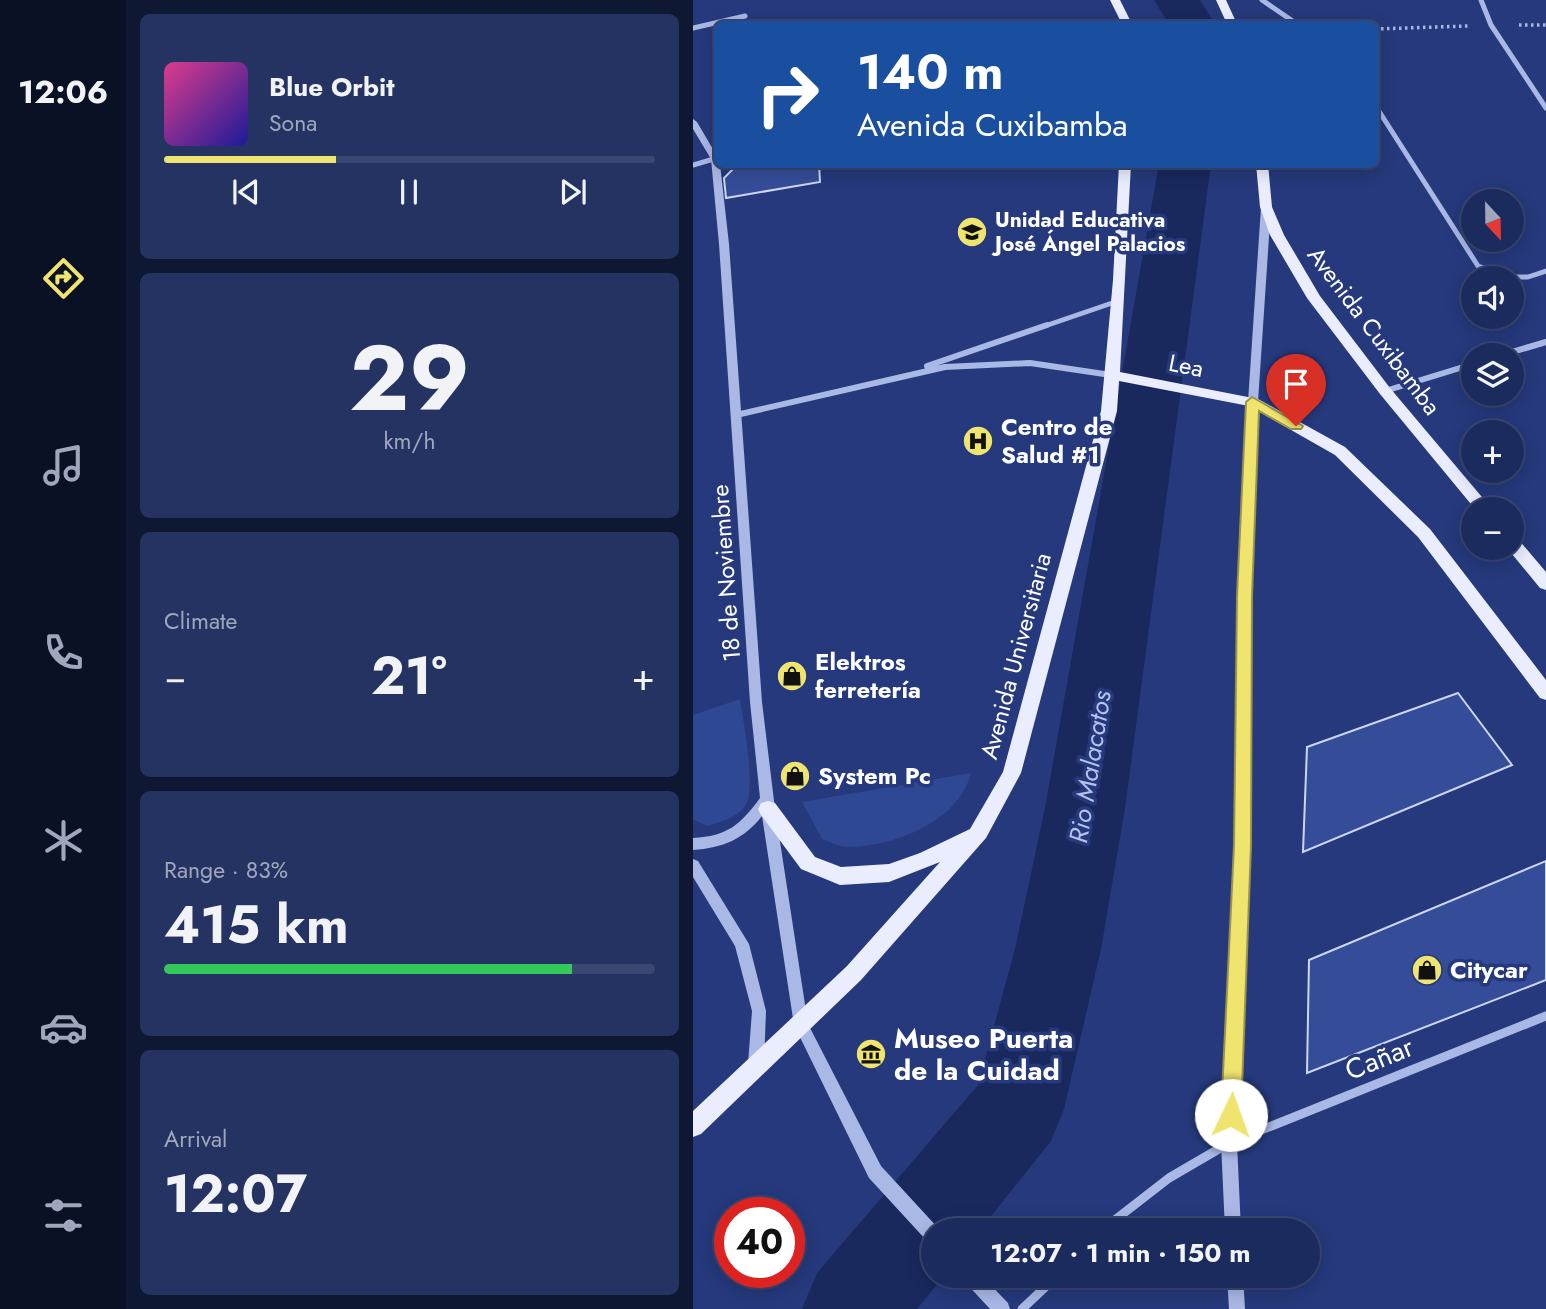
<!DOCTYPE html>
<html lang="en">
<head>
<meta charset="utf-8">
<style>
  body { margin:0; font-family:Jost,sans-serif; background:#253363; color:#f1f3f6; height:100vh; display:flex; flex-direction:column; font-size:26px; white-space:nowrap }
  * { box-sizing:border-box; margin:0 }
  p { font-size:23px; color:#a0a7bc }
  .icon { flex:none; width:38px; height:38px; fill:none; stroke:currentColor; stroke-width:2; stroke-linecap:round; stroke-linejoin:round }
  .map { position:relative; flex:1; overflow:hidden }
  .side { display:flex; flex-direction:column; gap:14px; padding:14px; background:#0f1833; width:567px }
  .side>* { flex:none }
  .banner { position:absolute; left:21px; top:21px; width:665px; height:147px; border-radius:10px; box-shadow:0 4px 18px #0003,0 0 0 2px #3a4772; background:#1a4fa0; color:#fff; overflow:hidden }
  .needle { width:46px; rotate:158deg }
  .controls { position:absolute; left:768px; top:189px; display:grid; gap:14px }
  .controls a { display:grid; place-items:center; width:63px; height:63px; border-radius:50%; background:#1c2b5d; box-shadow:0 4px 18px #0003,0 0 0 2px #3a4772; font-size:35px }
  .speed { position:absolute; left:21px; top:1197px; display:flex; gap:14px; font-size:35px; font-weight:700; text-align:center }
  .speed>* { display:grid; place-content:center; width:91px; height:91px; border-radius:50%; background:#1c2b5d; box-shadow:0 4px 18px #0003,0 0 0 2px #3a4772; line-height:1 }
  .speed .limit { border:10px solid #d22; background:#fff; color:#111 }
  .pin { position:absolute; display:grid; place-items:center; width:60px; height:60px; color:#fff; margin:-72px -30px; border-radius:50% 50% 50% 0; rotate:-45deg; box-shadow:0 0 7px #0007 }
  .pin .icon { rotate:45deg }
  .me { position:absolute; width:77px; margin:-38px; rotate:3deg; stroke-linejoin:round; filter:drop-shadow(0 0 5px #0008) }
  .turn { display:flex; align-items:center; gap:24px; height:147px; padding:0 28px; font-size:32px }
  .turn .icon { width:91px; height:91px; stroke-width:2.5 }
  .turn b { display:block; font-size:49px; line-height:60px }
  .big { font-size:52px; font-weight:700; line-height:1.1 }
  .side .widget { flex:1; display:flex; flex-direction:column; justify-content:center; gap:10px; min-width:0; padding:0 24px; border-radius:10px; background:#253363 }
  .side .dial { align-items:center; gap:0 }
  .dial b { font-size:91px; line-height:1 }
  .song { display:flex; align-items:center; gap:21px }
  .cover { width:84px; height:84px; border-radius:10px; background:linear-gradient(135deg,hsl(330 70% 55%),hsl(240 70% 35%)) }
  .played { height:7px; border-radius:4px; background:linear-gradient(90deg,#efe46e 35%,#3a4772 35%) }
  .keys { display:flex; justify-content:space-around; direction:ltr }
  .heat { display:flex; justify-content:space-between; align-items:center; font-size:38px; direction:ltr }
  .charge { height:10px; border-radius:5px; background:linear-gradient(90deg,#34c759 83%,#3a4772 0) }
  .trip { position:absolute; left:228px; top:1218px; width:399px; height:70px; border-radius:35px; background:#1c2b5d; box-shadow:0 4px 18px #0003,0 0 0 2px #3a4772; font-weight:700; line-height:70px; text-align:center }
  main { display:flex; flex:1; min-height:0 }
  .tabs { display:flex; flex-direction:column; width:126px; justify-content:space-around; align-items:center; background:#0b1125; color:#a0a7bc }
  .tabs .icon { width:49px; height:49px }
  .tabs .on { color:#efe46e }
  .tabs b { font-size:32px; color:#f1f3f6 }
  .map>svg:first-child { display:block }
  .green { fill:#2f4894 }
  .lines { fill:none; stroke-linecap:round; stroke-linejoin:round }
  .river { fill:#19285d; fill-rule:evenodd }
  .building { fill:#354d99; stroke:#ccd6f4; stroke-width:2 }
  .path { stroke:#a9b8e5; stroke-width:3.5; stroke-dasharray:2.5 3.5; stroke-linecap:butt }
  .minor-far2 { stroke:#a9b8e5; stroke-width:5 }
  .minor-far1 { stroke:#a9b8e5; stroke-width:6 }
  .minor { stroke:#a9b8e5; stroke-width:9 }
  .tertiary { fill:#a9b8e5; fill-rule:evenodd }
  .primary { fill:#eaedfd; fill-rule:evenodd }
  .route { fill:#efe46e; stroke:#9b9448; stroke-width:2 }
  .labels { text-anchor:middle; stroke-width:7; stroke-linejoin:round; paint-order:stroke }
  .far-poi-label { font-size:21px; font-weight:bold; fill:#fff; stroke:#25397c; text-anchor:start }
  .street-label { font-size:24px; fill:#fff; stroke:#25397c }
  .poi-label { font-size:24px; font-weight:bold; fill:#fff; stroke:#25397c; text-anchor:start }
  .water-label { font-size:26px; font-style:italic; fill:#b5c3ed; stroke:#25397c }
  .near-poi-label { font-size:28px; font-weight:bold; fill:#fff; stroke:#25397c; text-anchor:start }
  .near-street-label { font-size:28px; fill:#fff; stroke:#25397c }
</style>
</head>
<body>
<main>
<nav class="tabs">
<b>12:06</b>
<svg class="icon on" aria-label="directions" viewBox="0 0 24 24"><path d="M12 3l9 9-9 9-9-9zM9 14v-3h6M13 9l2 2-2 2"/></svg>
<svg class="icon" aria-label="music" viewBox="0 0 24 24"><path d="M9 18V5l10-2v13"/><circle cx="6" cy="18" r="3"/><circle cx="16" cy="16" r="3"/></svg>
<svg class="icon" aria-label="phone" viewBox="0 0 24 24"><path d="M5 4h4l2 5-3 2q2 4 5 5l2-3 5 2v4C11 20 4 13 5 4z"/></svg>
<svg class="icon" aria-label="climate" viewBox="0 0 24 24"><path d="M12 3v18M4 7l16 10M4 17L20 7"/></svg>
<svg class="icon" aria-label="car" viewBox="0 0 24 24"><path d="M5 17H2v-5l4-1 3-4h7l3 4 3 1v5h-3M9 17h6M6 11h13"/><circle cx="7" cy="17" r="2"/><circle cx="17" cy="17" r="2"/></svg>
<svg class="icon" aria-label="filters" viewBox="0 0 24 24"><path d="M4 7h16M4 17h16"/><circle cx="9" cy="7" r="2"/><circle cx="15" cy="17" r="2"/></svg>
</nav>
<section class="side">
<div class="widget">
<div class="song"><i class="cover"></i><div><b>Blue Orbit</b><p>Sona</p></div></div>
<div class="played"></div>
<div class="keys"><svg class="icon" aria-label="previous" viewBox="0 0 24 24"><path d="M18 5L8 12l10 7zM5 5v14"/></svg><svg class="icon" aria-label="pause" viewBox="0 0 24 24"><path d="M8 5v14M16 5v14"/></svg><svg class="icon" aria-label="next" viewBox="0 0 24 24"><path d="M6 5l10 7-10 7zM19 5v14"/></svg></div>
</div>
<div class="widget dial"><b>29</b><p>km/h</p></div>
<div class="widget"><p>Climate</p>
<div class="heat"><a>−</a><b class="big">21°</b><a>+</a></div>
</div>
<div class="widget"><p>Range · 83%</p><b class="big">415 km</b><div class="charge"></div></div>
<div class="widget"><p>Arrival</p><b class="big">12:07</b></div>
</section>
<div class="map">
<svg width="853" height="1309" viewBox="0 0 853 1309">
  <rect width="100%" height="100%" fill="#25397c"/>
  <path class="green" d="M 47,699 C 50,721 64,789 52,806 C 43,818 28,822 14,826 L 0,819 L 0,715 Z
    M 278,773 C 265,822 203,846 155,847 C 147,847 137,842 129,839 L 109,802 Z"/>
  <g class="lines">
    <path class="river" d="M 461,0 L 507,0 L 522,24 L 476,24 Z
      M 466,164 L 518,164 L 432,808 L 408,949 L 371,1109 L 358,1141 L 287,1230 L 240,1230 L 240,1276 L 251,1276 L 224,1309 L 109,1309 L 124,1273 L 285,1085 L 322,949 L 352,808 Z"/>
  </g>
  <path class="building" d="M 45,164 L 126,164 L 127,182 L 33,198 L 31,178 Z
    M 765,693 L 819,765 L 610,852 L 614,747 Z
    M 853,861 L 853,980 L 614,1073 L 616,960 Z"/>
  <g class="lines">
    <path class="path" d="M 826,25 L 853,25
      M 682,29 L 775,26"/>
    <path class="minor-far2" d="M 569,0 L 604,24
      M 788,0 L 798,25 L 853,108
      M 0,28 L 52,16
      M 682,105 L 785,266 L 818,277 L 835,277 L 853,271
      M 0,165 L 24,158
      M 349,327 L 425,301"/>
    <path class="minor-far1" d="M 809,355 L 853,342
      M 234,366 L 354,325
      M 692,391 L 780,364
      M 43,415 L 252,367 L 337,363 L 418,375"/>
    <path class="minor" d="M 409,1230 L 476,1178 L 536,1143 L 853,1016
      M 329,1309 L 364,1276"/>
    <path class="tertiary" d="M 0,119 L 4,122 L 24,156 L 24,164 L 27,164 L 36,244 L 69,702 L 82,809 L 115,1024 L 188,1166 L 246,1229 L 240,1230 L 240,1243 L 234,1241 L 176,1178 L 101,1025 L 69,816 C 51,839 30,848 0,850 L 0,838 C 35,836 47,825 67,798 L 57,702 L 26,244 L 18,159 L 0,129 Z
      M 573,204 L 578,207 L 565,402 L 557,596 L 557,845 L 544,1143 L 548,1230 L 532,1230 L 528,1143 L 543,845 L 545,596 L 555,402 L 568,207 Z
      M 0,859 L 5,861 L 56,944 L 73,1011 L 71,1064 L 68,1069 L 63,1071 L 58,1069 L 55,1064 L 59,1011 L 42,946 L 0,877 Z
      M 270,1276 L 289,1276 L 315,1303 L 317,1309 L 297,1309 L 272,1282 Z
      M 534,1276 L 550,1276 L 552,1309 L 536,1309 Z"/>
    <path class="primary" d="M 417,0 L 427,0 L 439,24 L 429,24 Z
      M 523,0 L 533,0 L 544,24 L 534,24 Z
      M 426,164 L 438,164 L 427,372 L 565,399 L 652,447 L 737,529 L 853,680 L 853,700 L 847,698 L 725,537 L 642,455 L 556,406 L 426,381 L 424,411 L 328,773 L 293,838 L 168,980 L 8,1134 L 0,1137 L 0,1111 L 154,966 L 247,862 L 196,882 L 147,885 L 108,869 L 68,815 L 65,809 L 68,803 L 75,801 L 82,803 L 122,857 L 148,867 L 196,864 L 227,853 L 277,829 L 310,772 L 408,411 L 420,280 Z
      M 563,164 L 575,164 L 579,207 L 591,235 L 627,296 L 697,388 L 799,509 L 782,509 L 687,394 L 614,298 L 577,235 L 567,207 Z
      M 819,537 L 825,539 L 853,572 L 853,590 L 847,588 L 814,548 L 819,548 Z"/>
  </g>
  <path class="route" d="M 559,397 L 610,426 L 608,429 L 598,429 L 566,411 L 559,596 L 558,845 L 548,1115 L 545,1122 L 538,1125 L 530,1122 L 528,1115 L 541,845 L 544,596 L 553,402 Z"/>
  <defs>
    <g id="school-disc" transform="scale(1.575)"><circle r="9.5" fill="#efe46e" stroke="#25397c"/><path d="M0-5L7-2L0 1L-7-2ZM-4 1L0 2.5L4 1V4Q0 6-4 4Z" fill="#111"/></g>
    <g id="hospital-disc" transform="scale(1.575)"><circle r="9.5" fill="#efe46e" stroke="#25397c"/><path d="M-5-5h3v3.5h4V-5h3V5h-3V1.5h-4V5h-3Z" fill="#111"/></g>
    <g id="shop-disc" transform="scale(1.575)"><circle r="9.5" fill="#efe46e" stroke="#25397c"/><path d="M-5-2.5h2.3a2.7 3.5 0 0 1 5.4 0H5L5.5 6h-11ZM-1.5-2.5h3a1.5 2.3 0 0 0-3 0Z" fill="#111"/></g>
    <g id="museum-disc" transform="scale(1.575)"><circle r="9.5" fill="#efe46e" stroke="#25397c"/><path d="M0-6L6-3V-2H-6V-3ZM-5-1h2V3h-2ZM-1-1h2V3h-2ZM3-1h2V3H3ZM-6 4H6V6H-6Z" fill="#111"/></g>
  </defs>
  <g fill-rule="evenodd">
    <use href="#school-disc" x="279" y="232"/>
    <use href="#hospital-disc" x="285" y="441"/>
    <use href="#shop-disc" x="99" y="676"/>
    <use href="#shop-disc" x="102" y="776"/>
    <use href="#shop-disc" x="734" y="970"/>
    <use href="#museum-disc" x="178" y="1054"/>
  </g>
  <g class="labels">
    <g class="far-poi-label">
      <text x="302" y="227">Unidad Educativa<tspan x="302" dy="24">José Ángel Palacios</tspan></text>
    </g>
    <g class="street-label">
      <text transform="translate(681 331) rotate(53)" y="8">Avenida Cuxibamba</text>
      <text transform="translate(493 366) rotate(11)" y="8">Lea</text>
      <text transform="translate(33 573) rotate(-94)" y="8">18 de Noviembre</text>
      <text transform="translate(323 656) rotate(-75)" y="8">Avenida Universitaria</text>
    </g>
    <g class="poi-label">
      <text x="308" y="435">Centro de<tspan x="308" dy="28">Salud #1</tspan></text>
      <text x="122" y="670">Elektros<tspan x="122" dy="28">ferretería</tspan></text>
      <text x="125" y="784">System Pc</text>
      <text x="757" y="978">Citycar</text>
    </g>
    <g class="water-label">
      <text transform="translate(397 767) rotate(-81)" y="9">Rio Malacatos</text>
    </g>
    <g class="near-poi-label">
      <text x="201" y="1048">Museo Puerta<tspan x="201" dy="32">de la Cuidad</tspan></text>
    </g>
    <g class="near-street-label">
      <text transform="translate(686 1058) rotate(-22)" y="10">Cañar</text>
    </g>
  </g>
</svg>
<div class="controls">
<a><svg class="needle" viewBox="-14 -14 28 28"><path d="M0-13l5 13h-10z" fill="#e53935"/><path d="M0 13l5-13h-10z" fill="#a0a7bc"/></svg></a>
<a><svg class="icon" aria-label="sound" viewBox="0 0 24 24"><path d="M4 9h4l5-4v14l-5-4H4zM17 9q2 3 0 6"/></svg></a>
<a><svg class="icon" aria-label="layers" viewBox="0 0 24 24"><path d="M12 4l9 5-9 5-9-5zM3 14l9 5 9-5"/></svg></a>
<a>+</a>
<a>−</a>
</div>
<div class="speed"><div class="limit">40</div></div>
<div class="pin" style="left:603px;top:426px;background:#d93025"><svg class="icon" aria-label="arrive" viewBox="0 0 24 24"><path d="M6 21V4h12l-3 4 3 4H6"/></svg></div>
<svg class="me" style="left:538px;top:1115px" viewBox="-20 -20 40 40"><circle r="19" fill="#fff"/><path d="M0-13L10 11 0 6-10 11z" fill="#efe46e"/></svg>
<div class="trip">12:07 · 1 min · 150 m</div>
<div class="banner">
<div class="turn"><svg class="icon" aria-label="right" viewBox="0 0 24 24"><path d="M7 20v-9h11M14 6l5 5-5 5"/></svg><div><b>140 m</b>Avenida Cuxibamba</div></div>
</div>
</div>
</main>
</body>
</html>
